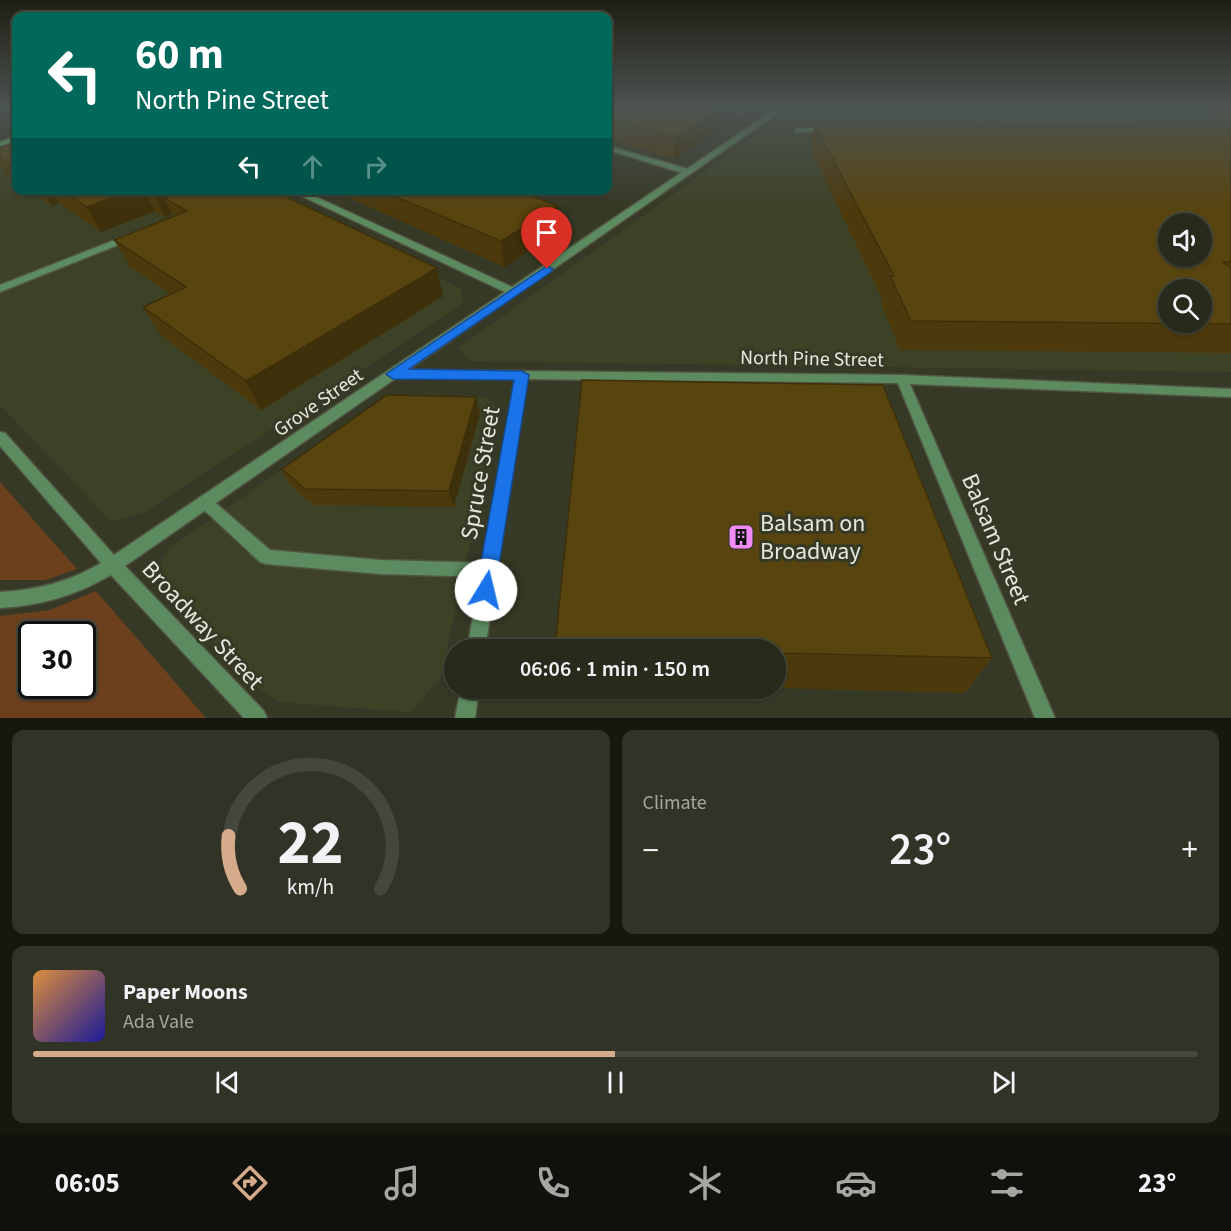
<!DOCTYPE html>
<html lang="en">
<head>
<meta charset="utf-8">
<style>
  body { margin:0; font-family:"Source Sans 3",sans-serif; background:#303325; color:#f1f3f6; height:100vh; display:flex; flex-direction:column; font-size:22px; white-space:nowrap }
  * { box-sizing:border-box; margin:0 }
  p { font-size:20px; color:#a5a7a3 }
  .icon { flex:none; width:33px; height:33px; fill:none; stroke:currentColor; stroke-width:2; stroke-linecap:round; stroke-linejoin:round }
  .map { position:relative; height:718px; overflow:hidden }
  .details { display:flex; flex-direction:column; gap:12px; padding:12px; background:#16180f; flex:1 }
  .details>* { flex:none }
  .top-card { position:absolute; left:12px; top:12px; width:600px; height:183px; border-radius:12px; box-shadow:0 2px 4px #0004,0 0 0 2px #44473b; background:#00695c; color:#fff; overflow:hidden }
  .tools { position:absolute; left:1158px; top:213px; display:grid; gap:12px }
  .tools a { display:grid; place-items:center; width:54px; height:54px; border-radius:50%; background:#282b1c; box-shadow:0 2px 4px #0004,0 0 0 2px #44473b; font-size:30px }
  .speed { position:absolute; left:18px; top:621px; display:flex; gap:12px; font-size:30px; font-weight:700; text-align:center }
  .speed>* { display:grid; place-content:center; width:78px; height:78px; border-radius:50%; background:#282b1c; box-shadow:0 2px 4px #0004,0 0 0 2px #44473b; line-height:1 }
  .speed .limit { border:3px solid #111; border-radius:9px; background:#fff; color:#111 }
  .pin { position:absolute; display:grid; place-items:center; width:51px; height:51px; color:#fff; margin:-62px -26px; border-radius:50% 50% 50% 0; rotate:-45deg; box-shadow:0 0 6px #0007 }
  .pin .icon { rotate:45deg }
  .me { position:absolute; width:66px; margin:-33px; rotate:9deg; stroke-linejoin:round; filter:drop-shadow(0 0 4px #0008) }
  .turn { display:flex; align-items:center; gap:21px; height:126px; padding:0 24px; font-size:27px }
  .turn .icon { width:78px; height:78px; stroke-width:2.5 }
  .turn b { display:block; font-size:42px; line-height:51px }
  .lanes { display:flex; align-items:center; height:57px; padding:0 24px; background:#0003; justify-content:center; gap:30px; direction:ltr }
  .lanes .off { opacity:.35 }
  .big { font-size:45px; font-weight:600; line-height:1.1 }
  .details .widget { flex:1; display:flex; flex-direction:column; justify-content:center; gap:9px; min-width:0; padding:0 21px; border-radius:12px; background:#303325 }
  .details .dial { align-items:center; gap:0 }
  .dial svg { height:156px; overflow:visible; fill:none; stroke:#44473b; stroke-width:7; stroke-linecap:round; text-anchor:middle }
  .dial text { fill:#f1f3f6; stroke:none }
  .song { display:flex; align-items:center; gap:18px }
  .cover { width:72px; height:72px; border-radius:9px; background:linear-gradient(135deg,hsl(30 70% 55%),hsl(240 70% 35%)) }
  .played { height:6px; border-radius:3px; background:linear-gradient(90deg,#d6ab8b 50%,#44473b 50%) }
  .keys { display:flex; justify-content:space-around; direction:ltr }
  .heat { display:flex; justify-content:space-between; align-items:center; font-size:33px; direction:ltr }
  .details .tiles { flex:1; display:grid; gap:12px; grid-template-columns:1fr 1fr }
  .widget:last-child { grid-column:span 2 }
  .trip { position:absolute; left:444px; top:639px; width:342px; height:60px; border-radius:30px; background:#282b1c; box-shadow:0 2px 4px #0004,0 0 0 2px #44473b; font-weight:600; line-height:60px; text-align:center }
  .dock { display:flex; height:96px; justify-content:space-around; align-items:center; background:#10110b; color:#a5a7a3 }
  .dock .icon { width:42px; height:42px }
  .dock .current { color:#d6ab8b }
  .dock b { font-size:27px; color:#f1f3f6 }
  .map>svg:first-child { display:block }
  .built { fill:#3d4227; fill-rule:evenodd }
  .green { fill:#6d401d; fill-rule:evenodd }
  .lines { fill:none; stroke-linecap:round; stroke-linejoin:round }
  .lane-casing { stroke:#525542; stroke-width:3 }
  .street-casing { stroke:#525542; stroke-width:3 }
  .secondary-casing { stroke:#525542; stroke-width:3 }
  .path { stroke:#888b7b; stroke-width:2; stroke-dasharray:2 3; stroke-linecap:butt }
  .lane { fill:#5c8b60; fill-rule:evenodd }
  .street { fill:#5c8b60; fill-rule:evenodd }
  .secondary { fill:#6eb975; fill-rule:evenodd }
  .wall { fill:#4c3a0d }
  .shaded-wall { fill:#3e300a }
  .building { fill:#58440f; stroke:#3e300a; stroke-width:1.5; fill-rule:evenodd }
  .route { fill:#1a73e8; stroke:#114b97; stroke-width:1.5 }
  .labels { text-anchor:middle; stroke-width:6; stroke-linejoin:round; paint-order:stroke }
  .street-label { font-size:20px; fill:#e5e8db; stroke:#363925 }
  .near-street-label { font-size:24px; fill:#e5e8db; stroke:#363925 }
  .near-poi-label { font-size:24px; fill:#e5e8db; stroke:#363925; text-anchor:start }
</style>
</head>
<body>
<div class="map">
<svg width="1231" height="718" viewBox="0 0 1231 718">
  <rect width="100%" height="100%" fill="#363925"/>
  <path class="built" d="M 794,108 L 1231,108 L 1231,372 L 469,361 L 458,348 ZM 1168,224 L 1202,224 L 1202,256 L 1168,256 ZM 1168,290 L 1202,290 L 1202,322 L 1168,322 Z
    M 16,143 L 16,190 L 259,191 L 461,288 L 463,304 L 144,513 L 111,521 L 0,405 L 0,148 Z
    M 397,395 L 484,397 L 500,408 L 440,679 L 410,712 L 279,702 L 254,685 L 152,576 L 171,547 L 378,403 Z"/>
  <path class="green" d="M 0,482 L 77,569 L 46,580 L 0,580 Z
    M 96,591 L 206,718 L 0,718 L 0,616 L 50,610 ZM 32,634 L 82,634 L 82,686 L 32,686 Z"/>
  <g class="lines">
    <g class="lane-casing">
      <path id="lane" d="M 795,128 L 830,128 L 834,130 L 830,132 L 795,132 Z
        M 608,146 L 692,170 L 693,172 L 686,174 L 608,150 Z
        M 130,234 L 133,235 L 133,239 L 0,292 L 0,285 Z
        M 206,497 L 211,499 L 270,550 L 380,560 L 489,563 L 495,565 L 497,570 L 495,575 L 489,577 L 380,574 L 266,564 L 260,562 L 201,507 L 199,503 L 201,499 Z"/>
    </g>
    <g class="street-casing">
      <path id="street" d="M 777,108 L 785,108 L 408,370 L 902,375 L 1231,389 L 1231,397 L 910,384 L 1055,718 L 1035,718 L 898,383 L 527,379 L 485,650 L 467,650 L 515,379 L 396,378 L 125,566 L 264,711 L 267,718 L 244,718 L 111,575 C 77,595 40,606 0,608 L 0,592 C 37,590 69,582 101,563 L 0,446 L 0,432 L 5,433 L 114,555 L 505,292 L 289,190 L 301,190 L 512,287 Z
        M 461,688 L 479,688 L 475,718 L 455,718 Z"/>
    </g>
    <g class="secondary-casing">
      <path id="secondary" d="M 13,137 L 16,137 L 16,141 L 0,146 L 0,142 Z"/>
    </g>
    <path class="path" d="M 722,108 L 744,114"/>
    <use href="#lane" class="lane"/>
    <use href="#street" class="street"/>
    <use href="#secondary" class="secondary"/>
  </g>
  <path class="wall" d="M 608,108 L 724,108 L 722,128 L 674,159 L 608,139 Z
    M 1202,108 L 1231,108 L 1231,126 Z
    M 815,125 L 1231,129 L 1231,353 L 900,350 L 881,304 L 882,299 L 810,148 Z
    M 16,143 L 16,182 L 4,174 L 0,167 L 0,148 Z
    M 29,190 L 272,190 L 443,296 L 261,410 L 160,335 L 143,307 L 170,294 L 130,267 L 114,240 L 173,216 L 172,214 L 165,217 L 155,211 L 101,232 L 59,203 L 52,206 Z
    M 331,190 L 516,190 L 558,206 L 560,230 L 504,267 Z
    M 582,380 L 883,385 L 992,658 L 965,693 L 776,688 L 776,650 L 555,650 Z
    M 480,413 L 454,507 L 313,505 L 290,485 L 282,469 Z"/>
  <path class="shaded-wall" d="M 721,108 L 724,108 L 722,128 L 674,159 L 675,137 Z
    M 42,190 L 51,190 L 59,203 L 52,206 Z
    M 133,190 L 145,190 L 155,211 L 101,232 L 87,207 Z
    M 159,190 L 230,190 L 164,198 L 172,214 L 165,217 L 153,193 Z
    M 558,206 L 560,230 L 504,267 L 501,241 Z
    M 437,268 L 443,296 L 261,410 L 246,381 Z
    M 476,397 L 480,413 L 454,507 L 449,491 Z"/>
  <path class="building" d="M 608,108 L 721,108 L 675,137 L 608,118 Z
    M 815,125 L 1231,129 L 1231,262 L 1223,262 L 1231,268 L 1231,324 L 911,321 L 890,276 L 894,276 ZM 1168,224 L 1202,224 L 1202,256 L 1168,256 ZM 1168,290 L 1202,290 L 1202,322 L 1168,322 Z
    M 16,143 L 16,169 L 0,158 L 0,148 Z
    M 61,190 L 133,190 L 87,207 Z
    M 183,190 L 272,190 L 437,268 L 246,381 L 143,307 L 186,287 L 114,240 L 187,211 L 164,198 Z
    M 379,190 L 516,190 L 558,206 L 501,241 Z
    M 582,380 L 883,385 L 992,658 L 776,653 L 776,650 L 648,650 L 555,647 Z
    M 387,395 L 476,397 L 449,491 L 305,489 L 282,469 Z"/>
  <linearGradient id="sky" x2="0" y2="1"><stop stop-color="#1e1f14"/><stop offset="0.52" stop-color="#4c5451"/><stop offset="1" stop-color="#4c5451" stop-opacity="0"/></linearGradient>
  <rect width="1231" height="209" fill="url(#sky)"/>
  <path class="route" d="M 547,266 L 553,269 L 551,272 L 409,369 L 522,371 L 529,375 L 495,590 L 492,596 L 486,599 L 479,596 L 476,590 L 514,380 L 393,379 L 386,374 Z"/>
  <defs>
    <g id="building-square" transform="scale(1.35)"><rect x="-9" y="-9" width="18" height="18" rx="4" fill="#f28af3" stroke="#363925"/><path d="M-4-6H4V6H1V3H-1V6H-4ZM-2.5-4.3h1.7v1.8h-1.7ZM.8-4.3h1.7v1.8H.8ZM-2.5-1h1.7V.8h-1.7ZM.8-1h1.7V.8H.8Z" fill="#111"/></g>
  </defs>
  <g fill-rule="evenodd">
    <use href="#building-square" x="741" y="537"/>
  </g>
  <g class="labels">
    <g class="street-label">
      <text transform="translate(812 358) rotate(1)" y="7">North Pine Street</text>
      <text transform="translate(318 402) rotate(-35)" y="7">Grove Street</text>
    </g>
    <g class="near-street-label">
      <text transform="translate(480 473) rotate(-80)" y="8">Spruce Street</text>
      <text transform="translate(996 539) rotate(67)" y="8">Balsam Street</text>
      <text transform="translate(203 625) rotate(47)" y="8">Broadway Street</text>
    </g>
    <g class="near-poi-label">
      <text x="760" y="531">Balsam on<tspan x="760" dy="28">Broadway</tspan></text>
    </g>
  </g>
</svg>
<div class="tools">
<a><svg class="icon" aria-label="sound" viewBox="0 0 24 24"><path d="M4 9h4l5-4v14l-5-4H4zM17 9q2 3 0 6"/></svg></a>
<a><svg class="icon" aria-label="search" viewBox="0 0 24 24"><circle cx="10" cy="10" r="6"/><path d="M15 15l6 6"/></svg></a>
</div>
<div class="speed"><div class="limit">30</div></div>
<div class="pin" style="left:547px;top:269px;background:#d93025"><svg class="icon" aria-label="arrive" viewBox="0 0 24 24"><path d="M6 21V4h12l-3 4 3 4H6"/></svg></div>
<svg class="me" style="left:486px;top:590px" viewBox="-20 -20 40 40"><circle r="19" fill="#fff"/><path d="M0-13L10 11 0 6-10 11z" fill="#1a73e8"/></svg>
<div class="trip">06:06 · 1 min · 150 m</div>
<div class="top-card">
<div class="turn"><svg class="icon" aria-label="left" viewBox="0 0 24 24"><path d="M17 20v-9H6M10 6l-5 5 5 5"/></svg><div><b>60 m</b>North Pine Street</div></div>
<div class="lanes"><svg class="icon" aria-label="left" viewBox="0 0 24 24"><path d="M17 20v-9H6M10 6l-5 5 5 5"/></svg><svg class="icon off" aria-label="ahead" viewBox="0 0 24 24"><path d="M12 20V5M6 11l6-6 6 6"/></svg><svg class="icon off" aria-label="right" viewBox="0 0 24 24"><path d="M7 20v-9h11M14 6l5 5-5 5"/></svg></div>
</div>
</div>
<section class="details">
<div class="tiles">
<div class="widget dial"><svg viewBox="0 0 100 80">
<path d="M14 69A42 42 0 1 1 86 69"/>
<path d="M14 69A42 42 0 0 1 8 42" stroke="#d6ab8b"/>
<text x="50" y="56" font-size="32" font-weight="700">22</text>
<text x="50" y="72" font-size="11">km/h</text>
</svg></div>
<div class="widget"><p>Climate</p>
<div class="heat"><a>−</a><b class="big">23°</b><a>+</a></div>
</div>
<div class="widget">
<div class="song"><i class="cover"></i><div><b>Paper Moons</b><p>Ada Vale</p></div></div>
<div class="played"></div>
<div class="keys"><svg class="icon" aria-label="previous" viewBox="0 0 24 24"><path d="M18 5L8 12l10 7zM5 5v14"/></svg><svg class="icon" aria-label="pause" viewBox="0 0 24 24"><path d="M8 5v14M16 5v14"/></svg><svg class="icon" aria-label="next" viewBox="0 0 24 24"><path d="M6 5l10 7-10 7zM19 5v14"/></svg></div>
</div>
</div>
</section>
<nav class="dock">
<b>06:05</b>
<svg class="icon current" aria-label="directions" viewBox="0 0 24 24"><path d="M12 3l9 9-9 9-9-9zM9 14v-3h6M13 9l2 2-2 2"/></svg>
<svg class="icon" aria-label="music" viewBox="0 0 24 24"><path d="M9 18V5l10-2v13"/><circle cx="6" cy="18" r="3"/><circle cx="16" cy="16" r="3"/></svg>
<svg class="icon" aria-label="phone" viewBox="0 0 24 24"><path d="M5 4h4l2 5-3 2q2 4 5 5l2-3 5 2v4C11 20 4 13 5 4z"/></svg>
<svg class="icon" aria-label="climate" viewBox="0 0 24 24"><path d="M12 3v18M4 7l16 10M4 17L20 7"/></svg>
<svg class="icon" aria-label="car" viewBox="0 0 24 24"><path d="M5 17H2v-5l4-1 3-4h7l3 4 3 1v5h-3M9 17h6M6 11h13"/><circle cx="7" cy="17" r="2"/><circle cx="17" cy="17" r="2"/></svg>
<svg class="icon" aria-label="filters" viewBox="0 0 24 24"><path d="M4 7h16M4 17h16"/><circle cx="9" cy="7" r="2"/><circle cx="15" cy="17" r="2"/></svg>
<b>23°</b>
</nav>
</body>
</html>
